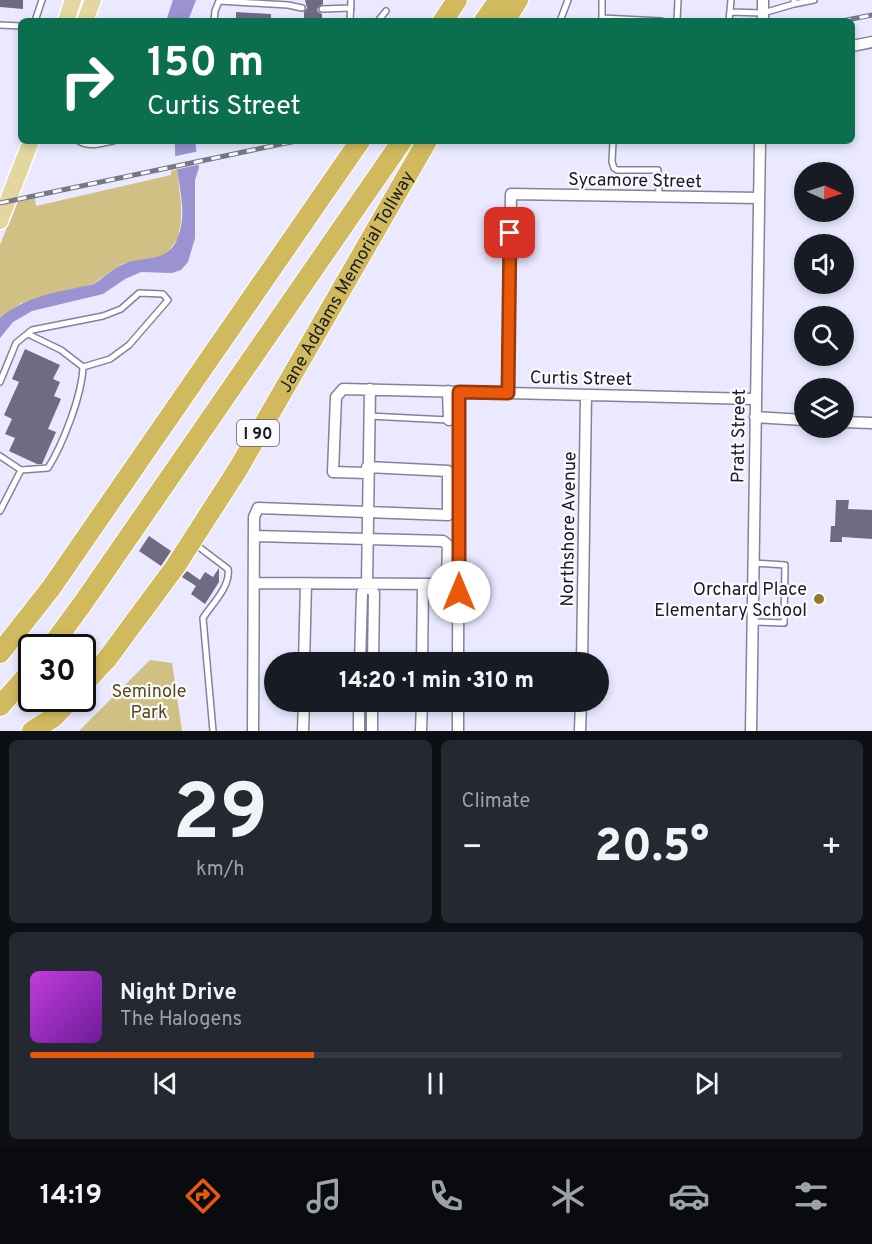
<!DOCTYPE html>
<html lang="en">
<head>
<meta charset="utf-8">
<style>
  body { margin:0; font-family:Overpass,sans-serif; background:#242831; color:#f1f3f6; height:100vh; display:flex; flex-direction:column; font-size:22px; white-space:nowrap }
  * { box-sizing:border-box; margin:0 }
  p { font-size:20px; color:#9ea1a6 }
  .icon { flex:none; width:33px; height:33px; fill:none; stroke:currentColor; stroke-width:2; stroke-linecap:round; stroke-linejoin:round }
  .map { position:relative; height:731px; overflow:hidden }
  .side { display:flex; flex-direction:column; gap:9px; padding:9px; background:#0d0f14; flex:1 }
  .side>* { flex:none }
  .top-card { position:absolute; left:18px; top:18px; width:837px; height:126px; border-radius:9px; box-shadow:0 3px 9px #0003; background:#0b6e4f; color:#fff; overflow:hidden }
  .needle { width:39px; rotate:93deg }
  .controls { position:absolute; left:794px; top:162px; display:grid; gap:12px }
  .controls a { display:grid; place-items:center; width:60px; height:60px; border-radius:50%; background:#171b24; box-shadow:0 3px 9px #0003; font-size:30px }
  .speed { position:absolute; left:18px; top:634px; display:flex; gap:12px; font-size:30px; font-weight:700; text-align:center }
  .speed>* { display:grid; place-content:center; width:78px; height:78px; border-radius:50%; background:#171b24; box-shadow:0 3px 9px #0003; line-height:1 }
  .speed .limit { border:3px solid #111; border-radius:9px; background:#fff; color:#111 }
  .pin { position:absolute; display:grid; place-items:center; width:51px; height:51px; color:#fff; margin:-26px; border-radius:12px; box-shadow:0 3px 9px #0006 }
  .me { position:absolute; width:66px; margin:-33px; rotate:0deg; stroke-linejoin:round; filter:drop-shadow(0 0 4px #0008) }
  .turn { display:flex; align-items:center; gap:21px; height:126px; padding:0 30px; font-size:27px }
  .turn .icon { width:78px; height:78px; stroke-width:2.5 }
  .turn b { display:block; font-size:42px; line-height:51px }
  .big { font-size:45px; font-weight:800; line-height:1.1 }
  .side .tile { flex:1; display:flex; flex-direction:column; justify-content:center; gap:9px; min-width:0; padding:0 21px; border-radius:9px; background:#242831 }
  .side .dial { align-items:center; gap:0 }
  .dial b { font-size:78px; line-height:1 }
  .song { display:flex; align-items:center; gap:18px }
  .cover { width:72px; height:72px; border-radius:9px; background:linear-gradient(135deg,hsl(290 70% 55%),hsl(280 70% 35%)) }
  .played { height:6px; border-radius:3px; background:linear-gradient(90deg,#ea580c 35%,#363941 35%) }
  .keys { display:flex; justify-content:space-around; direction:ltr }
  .heat { display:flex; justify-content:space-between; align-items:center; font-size:33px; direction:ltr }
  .side .tiles { flex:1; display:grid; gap:9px; grid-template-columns:1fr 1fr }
  .tile:last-child { grid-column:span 2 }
  .trip { position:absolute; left:264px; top:652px; width:345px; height:60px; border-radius:30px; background:#171b24; box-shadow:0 3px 9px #0003; font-weight:800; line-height:60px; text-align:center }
  .tab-bar { display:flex; height:96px; justify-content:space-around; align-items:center; background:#090b0e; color:#9ea1a6 }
  .tab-bar .icon { width:42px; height:42px }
  .tab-bar .selected { color:#ea580c }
  .tab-bar b { font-size:27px; color:#f1f3f6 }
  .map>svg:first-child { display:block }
  .green { fill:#d0c083 }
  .water { fill:#9b92d1 }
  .pier { fill:#ebe9ff }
  .building { fill:#6e6b82 }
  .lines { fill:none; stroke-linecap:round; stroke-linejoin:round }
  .service-casing { stroke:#84829a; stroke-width:8 }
  .minor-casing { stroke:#84829a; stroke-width:13 }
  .primary-casing { stroke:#fff; stroke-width:19 }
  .motorway-casing { stroke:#fff; stroke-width:22 }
  .service { stroke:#fff; stroke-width:5 }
  .minor { stroke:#fff; stroke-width:10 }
  .primary { stroke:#e3d69e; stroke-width:16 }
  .motorway { stroke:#d1ba5e; stroke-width:20 }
  .rail-casing { stroke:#787786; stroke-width:5 }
  .rail { stroke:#f9f9fe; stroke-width:3; stroke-dasharray:9; stroke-linecap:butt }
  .route-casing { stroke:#983908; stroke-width:15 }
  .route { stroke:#ea580c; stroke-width:10 }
  .poi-dot { fill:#917c23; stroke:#f9f9fe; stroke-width:2 }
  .labels { text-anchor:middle; stroke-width:4.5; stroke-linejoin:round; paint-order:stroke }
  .shield { fill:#f9f9fe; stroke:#5e5e65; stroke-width:1.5 }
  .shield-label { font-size:16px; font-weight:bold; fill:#1c1b24 }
  .street-label { font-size:18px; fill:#1c1b24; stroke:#f9f9fe }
  .poi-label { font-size:18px; fill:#1c1b24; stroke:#f9f9fe; text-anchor:end }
  .park-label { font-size:18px; fill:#584b16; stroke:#f9f9fe }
</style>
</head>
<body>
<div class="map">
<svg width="872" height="731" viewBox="0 0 872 731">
  <rect width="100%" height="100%" fill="#ebe9ff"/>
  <path class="green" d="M 177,169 L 181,204 L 181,222 L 178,238 L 167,253 L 160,257 L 122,264 L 93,284 L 21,303 L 0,318 L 0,245 L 17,202 L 35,198 L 36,206 L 171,175 L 171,171 Z
    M 150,660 L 172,663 L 182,731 L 79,731 Z"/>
  <path class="water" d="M 173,0 L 196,0 L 188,21 L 166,21 Z
    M 175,141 L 195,141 L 199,168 L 195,180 L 195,238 L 188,262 L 181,270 L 172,273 L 141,272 L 125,279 L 103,294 L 32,311 L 13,322 L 0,338 L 0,318 C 22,299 48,294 76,288 C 81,286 88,286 94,284 C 104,278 113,268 124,264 C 145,255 168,264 178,237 C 190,207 173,172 175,141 Z"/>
  <path class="pier" d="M 199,151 L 202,164 L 174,170 L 172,157 Z"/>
  <path class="building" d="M 0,0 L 23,0 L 23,9 L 0,7 Z
    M 305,0 L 323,0 L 323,4 L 317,9 L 318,12 L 322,14 L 322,21 L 304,21 L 304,12 L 307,8 Z
    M 236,12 L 271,14 L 271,21 L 236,21 Z
    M 25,349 L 60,365 L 53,379 L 60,382 L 54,396 L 61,399 L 48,429 L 56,432 L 42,464 L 37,464 L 9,451 L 15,438 L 5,434 L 12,419 L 4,415 L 19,382 L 12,379 Z
    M 836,500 L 849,500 L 848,509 L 872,510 L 872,539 L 842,537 L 842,542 L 830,542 L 831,526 L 835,526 Z
    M 149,536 L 171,551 L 161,566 L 139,551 Z
    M 219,568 L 219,582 L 205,604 L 191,594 L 196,586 L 182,577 L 187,571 L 200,580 L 205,572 L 213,577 Z"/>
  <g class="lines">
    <g class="service-casing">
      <path id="service" d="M 602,0 L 602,18 L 661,21
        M 794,4 L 814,0
        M 322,9 L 351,8
        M 730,12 L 763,13 L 794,4 L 794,0
        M 35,21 L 42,0
        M 214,21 L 215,11 L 219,1 L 288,5 L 302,8
        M 350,21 L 351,0
        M 378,21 L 386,11
        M 560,21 L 568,0
        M 677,21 L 678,0
        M 729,21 L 731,0
        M 0,25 L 21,26
        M 79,141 C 89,148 102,143 113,141
        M 613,141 L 612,162 L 614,168 L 617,170 L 658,170 L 659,196
        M 28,334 L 61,350 L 83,367
        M 0,382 L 16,343 L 32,330 L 103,316 L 121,309 L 139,293 L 163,294 L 168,300 L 129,345 L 110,359 L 83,367 C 82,395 63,444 48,468 L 21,470
        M 369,416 L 448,420
        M 0,456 L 21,470 L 0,511
        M 195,544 L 228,569 C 231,586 212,604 203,618 L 213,731
        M 753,622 L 784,623 L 785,565 L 754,563"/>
    </g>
    <g class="minor-casing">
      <path id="minor" d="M 763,21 L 763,0
        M 852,46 L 872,42
        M 448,391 L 449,420
        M 508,393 L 511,194 L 759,198
        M 755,417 L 804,420
        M 843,422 L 872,423
        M 367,473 L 333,472 L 336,397 L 343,389 L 755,399
        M 254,583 L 439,584 C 450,577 447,557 448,545 L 443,541 L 255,536
        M 367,585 L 374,593 L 373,663
        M 304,663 L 306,584
        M 360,663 L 362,593 L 367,585 L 370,389
        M 422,663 L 423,585
        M 458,663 L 459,392
        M 582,663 L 586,395
        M 253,731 L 254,517 L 258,508 L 448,515 L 448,471 L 367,467
        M 303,731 L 304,702
        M 359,731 L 359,702
        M 372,731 L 372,702
        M 421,731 L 422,702
        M 458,731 L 458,702
        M 580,731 L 581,702
        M 751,731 L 760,141"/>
    </g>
    <g class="primary-casing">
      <path id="primary" d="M 66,21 L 73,0
        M 85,21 L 93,0
        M 0,221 L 31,141"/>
    </g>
    <g class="motorway-casing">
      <g id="motorway">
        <path d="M 443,21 L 457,0"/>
        <path d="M 484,21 L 499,0"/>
        <path d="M 505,21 L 518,0"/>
        <path d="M 50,648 L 83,603 L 402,141"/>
        <path d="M 0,653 L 51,588 L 360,141"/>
        <path id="s1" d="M 82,686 L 107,659 L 175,567 L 238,469 L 427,141"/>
        <path d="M 0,706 L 32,670"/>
        <path d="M 32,731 L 54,717 L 71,699"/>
      </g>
    </g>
    <use href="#service" class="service"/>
    <use href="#minor" class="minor"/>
    <use href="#primary" class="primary"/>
    <use href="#motorway" class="motorway"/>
    <g class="rail-casing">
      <path id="rail" d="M 842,21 L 872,15
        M 0,203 L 296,141"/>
    </g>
    <use href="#rail" class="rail"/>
  </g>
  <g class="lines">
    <g class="route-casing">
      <path id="route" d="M 459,592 L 459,392 L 508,393 L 510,233"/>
    </g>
    <use href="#route" class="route"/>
  </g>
  <circle class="poi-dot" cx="819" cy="599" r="6"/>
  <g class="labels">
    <rect class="shield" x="237" y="420" width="42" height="26" rx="4.5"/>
    <g class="shield-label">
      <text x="258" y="439">I 90</text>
    </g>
    <g class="street-label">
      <text transform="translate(635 180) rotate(1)" y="6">Sycamore Street</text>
      <text dy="6" stroke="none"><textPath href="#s1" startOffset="484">Jane Addams Memorial Tollway</textPath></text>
      <text transform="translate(581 378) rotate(1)" y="6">Curtis Street</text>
      <text transform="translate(738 436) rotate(-89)" y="6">Pratt Street</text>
      <text transform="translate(568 529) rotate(-89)" y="6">Northshore Avenue</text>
    </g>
    <g class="poi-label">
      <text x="807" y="595">Orchard Place<tspan x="807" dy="21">Elementary School</tspan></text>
    </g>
    <g class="park-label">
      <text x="149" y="697">Seminole<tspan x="149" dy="21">Park</tspan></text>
    </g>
  </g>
</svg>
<div class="controls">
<a><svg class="needle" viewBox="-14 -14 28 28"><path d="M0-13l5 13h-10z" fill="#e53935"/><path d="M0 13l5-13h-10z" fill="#9ea1a6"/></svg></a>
<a><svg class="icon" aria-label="sound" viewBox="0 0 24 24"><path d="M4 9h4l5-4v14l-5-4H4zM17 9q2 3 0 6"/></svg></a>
<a><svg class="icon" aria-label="search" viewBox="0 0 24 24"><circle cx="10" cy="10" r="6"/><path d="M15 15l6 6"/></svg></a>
<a><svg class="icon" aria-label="layers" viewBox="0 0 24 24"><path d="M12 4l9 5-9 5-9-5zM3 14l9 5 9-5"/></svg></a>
</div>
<div class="speed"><div class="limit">30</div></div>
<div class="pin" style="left:510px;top:233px;background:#d93025"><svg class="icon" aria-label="arrive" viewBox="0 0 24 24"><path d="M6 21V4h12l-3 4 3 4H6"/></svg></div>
<svg class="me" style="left:459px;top:592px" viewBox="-20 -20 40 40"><circle r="19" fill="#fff"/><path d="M0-13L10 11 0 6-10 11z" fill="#ea580c"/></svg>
<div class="trip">14:20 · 1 min · 310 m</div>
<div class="top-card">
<div class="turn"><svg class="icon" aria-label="right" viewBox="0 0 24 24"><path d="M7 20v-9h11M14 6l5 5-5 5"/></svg><div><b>150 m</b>Curtis Street</div></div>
</div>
</div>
<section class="side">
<div class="tiles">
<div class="tile dial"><b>29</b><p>km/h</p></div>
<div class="tile"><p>Climate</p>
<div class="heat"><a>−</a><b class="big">20.5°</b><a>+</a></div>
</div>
<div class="tile">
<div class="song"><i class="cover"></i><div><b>Night Drive</b><p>The Halogens</p></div></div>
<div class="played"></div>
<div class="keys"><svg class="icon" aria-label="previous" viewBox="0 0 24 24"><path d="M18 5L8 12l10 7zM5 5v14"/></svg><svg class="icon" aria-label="pause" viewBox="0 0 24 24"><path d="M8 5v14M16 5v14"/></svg><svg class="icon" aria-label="next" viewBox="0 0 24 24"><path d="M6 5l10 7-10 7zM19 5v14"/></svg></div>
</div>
</div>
</section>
<nav class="tab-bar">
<b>14:19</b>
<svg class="icon selected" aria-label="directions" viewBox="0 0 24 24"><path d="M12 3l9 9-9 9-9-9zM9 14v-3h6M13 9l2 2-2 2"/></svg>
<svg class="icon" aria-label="music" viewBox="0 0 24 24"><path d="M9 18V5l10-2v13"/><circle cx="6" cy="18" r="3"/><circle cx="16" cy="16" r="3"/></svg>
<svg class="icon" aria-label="phone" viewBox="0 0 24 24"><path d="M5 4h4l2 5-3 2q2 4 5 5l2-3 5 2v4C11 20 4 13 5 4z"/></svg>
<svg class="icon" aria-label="climate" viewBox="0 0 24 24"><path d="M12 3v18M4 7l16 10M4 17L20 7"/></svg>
<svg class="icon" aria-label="car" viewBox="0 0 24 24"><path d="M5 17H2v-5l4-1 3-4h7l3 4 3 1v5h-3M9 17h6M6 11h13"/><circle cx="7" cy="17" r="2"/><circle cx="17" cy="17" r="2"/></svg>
<svg class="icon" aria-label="filters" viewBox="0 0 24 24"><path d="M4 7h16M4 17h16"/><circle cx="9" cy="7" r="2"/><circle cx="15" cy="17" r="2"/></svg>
</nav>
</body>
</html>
